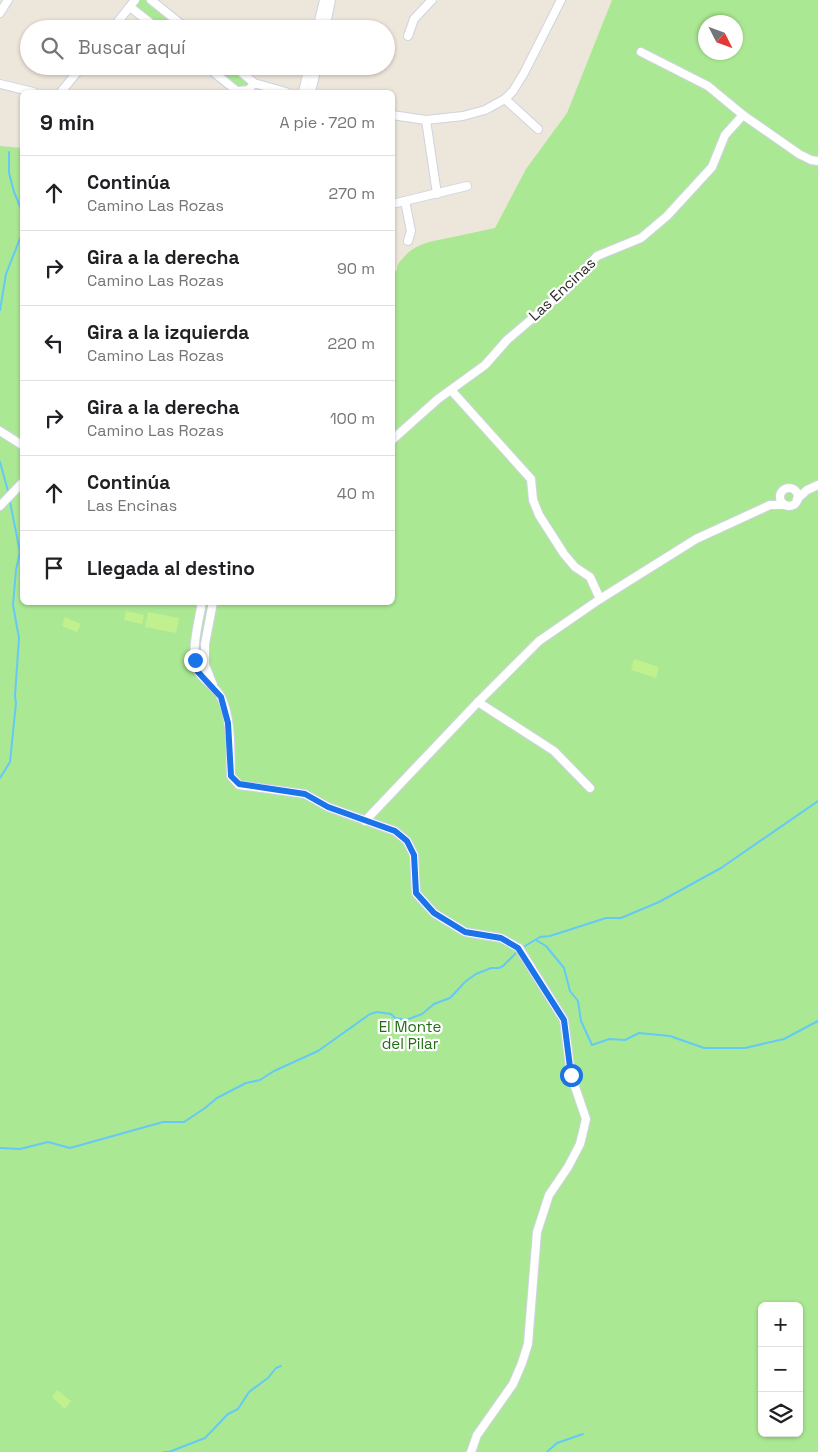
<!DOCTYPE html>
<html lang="es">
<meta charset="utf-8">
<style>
:root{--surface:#fff;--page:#f6f6f6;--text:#202124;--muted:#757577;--line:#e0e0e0}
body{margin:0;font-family:"Space Grotesk",sans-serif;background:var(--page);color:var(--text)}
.controls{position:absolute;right:15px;bottom:15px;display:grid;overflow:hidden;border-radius:8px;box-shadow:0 1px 4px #0004}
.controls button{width:45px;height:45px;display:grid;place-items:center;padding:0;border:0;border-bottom:1px solid var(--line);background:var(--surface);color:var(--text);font:25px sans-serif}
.compass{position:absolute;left:698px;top:15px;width:45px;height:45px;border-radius:50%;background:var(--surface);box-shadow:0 1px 4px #0004;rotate:132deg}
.stop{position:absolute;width:15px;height:15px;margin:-11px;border:4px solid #1a73e8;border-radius:50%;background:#fff}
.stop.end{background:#1a73e8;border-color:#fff;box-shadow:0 1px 5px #0008}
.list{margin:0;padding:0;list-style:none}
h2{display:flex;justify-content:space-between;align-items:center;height:65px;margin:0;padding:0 20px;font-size:21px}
h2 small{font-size:16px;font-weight:400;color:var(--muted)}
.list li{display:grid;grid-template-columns:32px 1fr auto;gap:15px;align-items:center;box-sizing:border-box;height:75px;padding:0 20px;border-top:1px solid var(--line)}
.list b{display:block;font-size:19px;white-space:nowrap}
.list p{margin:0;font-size:16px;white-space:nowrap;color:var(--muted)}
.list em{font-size:16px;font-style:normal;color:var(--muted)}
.icon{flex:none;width:28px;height:28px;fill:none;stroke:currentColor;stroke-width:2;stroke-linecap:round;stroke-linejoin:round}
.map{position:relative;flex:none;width:818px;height:1452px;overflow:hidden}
.search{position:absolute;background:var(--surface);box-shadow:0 1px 4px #0004;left:20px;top:20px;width:375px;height:55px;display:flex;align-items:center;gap:12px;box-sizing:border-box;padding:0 18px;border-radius:28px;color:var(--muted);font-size:19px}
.panel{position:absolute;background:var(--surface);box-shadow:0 1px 4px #0004;left:20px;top:90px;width:375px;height:515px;border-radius:8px}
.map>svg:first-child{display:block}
.green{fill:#abe893;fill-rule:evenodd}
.pitch{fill:#c1f08e}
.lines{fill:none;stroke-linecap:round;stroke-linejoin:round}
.stream{stroke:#65c9f7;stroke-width:2}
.minor-casing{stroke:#d0d2e4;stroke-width:10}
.minor{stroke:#fff;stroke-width:8}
.route{stroke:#1a73e8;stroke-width:6}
.labels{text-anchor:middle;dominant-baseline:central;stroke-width:4.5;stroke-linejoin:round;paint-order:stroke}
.street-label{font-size:15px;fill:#2a2a2a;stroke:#fff}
.park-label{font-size:15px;fill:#226c15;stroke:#fff}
</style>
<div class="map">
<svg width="818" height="1452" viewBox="0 0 818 1452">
<rect width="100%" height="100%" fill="#ede6da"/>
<g class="green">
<polygon points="139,0 145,0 182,29 163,29 136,8 136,4"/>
<path d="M612 0H818V1452H0V146L22 148V602H392V273L397 270C397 264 400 261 404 257 417 242 435 241 453 237 467 234 481 231 495 228L526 169 567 113ZM706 22H736V52H706ZM762 1306H799V1433H762Z"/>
<polygon points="210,66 229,66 251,83 248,87 236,87"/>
</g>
<g class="pitch">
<polygon points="126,611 144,615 142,624 124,620"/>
<polygon points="148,612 179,618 176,633 145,627"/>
<polygon points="65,617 81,624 77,632 62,626"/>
<polygon points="634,659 659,667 656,678 631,670"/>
<polygon points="57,1390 71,1401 65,1409 52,1397"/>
</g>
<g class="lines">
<g class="stream">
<polyline points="9,152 9,173 14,192 22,211"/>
<polyline points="0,310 6,274 21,236 22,221"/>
<polyline points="0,462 8,491"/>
<polyline points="0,778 10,762 16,703 15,696 19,638 13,605 16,570 20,552 10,502"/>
<polyline points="536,940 546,946 564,968 570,991 578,1001 581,1021 592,1045 609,1039 625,1040 639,1033 670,1036 704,1048 745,1048 784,1039 818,1021"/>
<polyline points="525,946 540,937 550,936 606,918 621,918 659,902 721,868 818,801"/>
<polyline points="0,1148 20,1149 48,1142 70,1148 163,1122 184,1122 205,1108 217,1098 246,1083 260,1080 274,1071 318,1051 370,1014 377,1012 391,1014 395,1018 406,1020 422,1014 434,1004 450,998 466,981 476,974 491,968 499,968 503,966 516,953"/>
<polyline points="164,1452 169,1452"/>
<polyline points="169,1452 205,1438 228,1414 238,1409 249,1392 268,1378 276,1368 281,1366"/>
<polyline points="547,1452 557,1443 583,1434"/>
</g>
<g class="minor-casing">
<g id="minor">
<polyline points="151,0 187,29"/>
<polyline points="130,7 158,29"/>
<polyline points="0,13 8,0"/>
<polyline points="112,29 135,0"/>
<polyline points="317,29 324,0"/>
<polyline points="325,29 331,0"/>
<polyline points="408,36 414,19 432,0"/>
<polyline points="641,52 708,86 743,115 799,154 811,160 818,161"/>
<polyline points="206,66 238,92"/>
<polyline points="234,66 254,83 286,92"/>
<polyline points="0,84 33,92"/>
<polyline points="238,91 249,90 254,83"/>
<polyline points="61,92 82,66"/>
<polyline points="303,92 309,66"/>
<polyline points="311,92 317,66"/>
<polyline points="505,99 538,129"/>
<polyline points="392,115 426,120 463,116 485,110 505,99 513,91 524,73 561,0"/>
<polyline points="426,120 437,194"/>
<polyline points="405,201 411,231 408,241"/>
<polyline points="392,204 467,186"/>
<polyline points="451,390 531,479 533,500 539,515 564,554 575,567 590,577 600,599"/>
<polyline points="0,431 22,445"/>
<polyline points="392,440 438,399 485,365 507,340 568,288 597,256 641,238 667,216 712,167 725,135 743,115"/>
<circle cx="789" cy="497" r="9"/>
<polyline points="797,499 807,490 818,485"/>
<polyline points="0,506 22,483"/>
<path d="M202 602C199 621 188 658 200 674 206 682 216 687 221 697 232 719 230 752 231 776L239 785 305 794 328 807 395 831 407 841 414 855 416 893 434 913 465 932 501 938 519 948 564 1020 571 1075 586 1119 583 1132 580 1144 568 1167 549 1195 537 1232 528 1344 522 1363 513 1384 477 1435 471 1452"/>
<polyline points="213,602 205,644 205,665 213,685"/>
<polyline points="478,702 554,751 590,788"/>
<polyline points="365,821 478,702 539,641 600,599 696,539 770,505 785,505"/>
</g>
</g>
<use href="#minor" class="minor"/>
</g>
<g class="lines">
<polyline class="route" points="195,660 198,672 221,697 228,723 231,776 239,784 305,794 328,807 395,831 407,841 414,855 416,893 434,913 465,932 501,938 518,948 564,1020 571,1075"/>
</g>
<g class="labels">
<g class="street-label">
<text transform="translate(562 289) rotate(-43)">Las Encinas</text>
</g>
<g class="park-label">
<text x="410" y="1026">El Monte<tspan x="410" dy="17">del Pilar</tspan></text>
</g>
</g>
</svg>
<div class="controls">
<button>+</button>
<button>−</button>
<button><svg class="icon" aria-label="layers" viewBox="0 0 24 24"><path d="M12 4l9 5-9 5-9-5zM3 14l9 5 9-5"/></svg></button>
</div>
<svg class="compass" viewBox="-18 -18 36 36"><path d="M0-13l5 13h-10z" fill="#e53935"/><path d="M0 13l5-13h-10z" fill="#757577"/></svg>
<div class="stop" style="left:571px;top:1075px"></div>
<div class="stop end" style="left:195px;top:660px"></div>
<div class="search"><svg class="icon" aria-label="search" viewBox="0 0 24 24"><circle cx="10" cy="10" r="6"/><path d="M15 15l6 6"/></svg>Buscar aquí</div>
<section class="panel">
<h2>9 min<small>A pie · 720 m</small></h2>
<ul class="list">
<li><svg class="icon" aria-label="ahead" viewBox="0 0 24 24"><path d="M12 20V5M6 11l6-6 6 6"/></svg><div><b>Continúa</b><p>Camino Las Rozas</p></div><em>270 m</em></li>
<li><svg class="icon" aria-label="right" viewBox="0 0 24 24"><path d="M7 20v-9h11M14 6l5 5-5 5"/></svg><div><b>Gira a la derecha</b><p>Camino Las Rozas</p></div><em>90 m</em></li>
<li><svg class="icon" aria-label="left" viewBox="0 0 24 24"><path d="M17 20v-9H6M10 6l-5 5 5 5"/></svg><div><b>Gira a la izquierda</b><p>Camino Las Rozas</p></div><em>220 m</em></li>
<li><svg class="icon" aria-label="right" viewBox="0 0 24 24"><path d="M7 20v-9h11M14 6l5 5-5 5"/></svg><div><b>Gira a la derecha</b><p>Camino Las Rozas</p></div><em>100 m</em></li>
<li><svg class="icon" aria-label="ahead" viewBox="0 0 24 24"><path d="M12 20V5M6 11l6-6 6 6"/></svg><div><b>Continúa</b><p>Las Encinas</p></div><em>40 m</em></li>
<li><svg class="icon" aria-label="arrive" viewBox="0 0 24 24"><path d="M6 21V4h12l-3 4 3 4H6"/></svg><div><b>Llegada al destino</b></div></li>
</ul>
</section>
</div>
